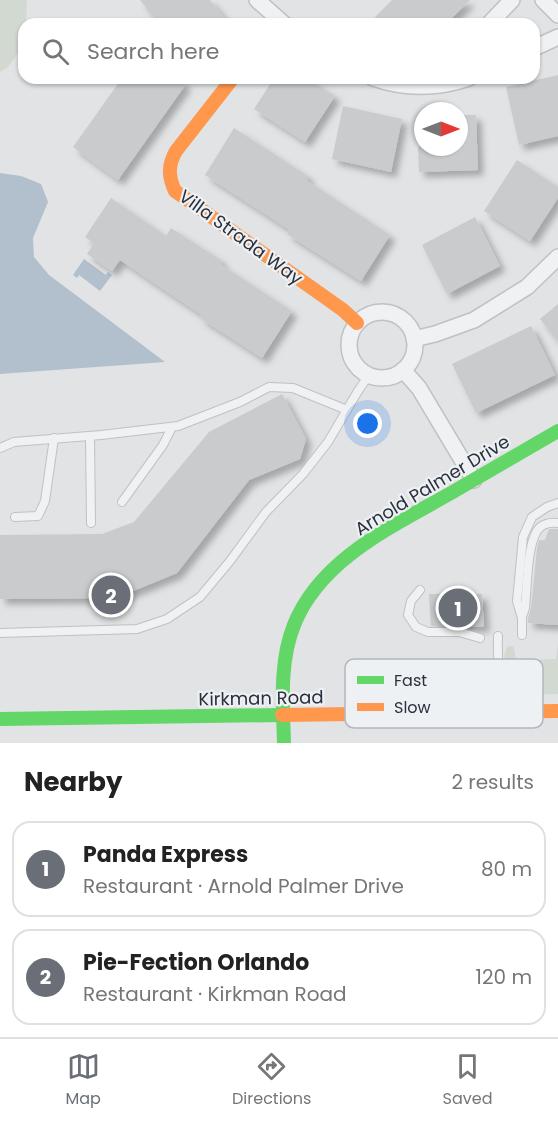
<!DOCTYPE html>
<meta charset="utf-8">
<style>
:root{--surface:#fff;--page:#f6f6f6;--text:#222;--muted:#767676;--line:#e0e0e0;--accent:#6a6f77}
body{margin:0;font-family:Poppins,sans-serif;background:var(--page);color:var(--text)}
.compass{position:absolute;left:414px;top:102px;width:54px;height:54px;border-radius:50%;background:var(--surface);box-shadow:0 2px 4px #0004;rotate:90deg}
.you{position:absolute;left:368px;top:424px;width:21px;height:21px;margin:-15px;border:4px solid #fff;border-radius:50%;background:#1a73e8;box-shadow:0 0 0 9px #1a73e833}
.badge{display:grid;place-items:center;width:39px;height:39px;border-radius:50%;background:var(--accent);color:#fff;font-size:20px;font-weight:700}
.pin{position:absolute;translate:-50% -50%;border:3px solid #fff;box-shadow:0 2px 6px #0006}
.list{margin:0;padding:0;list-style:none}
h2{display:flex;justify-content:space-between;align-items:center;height:78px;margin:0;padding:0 24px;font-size:26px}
h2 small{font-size:20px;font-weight:400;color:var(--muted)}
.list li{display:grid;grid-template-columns:39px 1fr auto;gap:18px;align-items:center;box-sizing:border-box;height:96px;margin:0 12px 12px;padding:0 12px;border:2px solid var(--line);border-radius:18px}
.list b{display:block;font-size:22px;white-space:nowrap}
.list p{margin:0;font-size:20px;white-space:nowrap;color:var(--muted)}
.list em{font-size:20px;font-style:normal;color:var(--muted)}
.icon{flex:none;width:33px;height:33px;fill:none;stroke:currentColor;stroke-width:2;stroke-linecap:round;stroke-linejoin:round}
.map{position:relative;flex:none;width:558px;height:743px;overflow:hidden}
.search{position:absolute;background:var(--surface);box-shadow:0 2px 4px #0004;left:18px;right:18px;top:18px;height:66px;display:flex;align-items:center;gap:15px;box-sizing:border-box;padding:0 21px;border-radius:18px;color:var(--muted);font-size:22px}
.sheet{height:294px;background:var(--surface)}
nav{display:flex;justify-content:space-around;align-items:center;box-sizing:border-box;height:84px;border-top:2px solid var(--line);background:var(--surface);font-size:16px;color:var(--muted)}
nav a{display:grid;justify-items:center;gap:3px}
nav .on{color:var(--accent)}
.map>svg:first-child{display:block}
.green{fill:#d2d9d1}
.water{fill:#b2bfcd}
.building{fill:#c9cbcd;filter:url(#shadow)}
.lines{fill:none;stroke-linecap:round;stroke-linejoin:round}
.lane-casing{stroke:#bfc1c3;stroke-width:10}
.street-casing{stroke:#bfc1c3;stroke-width:18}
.lane{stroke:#eff1f2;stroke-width:8}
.street{stroke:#eff1f2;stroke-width:15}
.fast{stroke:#63d668;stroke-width:14}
.slow{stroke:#ff974d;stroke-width:14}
.labels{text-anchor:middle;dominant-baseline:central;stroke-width:4.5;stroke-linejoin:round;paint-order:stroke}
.street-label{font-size:18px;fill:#2a303c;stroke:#eef1f4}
.key{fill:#eef1f4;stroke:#b3b7bd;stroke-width:1.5}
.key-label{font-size:16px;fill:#2a303c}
</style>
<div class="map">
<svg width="558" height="743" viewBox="0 0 558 743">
<defs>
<filter id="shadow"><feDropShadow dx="5.5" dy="5.5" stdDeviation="3" flood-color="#0004"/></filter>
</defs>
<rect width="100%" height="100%" fill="#e1e3e5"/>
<g class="green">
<polygon points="0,0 27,0 26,24 24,24 24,45 7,68 0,72"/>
<path d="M558 643V694L521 695C512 681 498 662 508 646H513L514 648 516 660 556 659Z"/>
</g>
<g class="water">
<polygon points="0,173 21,176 41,184 48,202 33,238 34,257 49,275 165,362 0,374"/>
<polygon points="84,259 106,275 108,272 112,275 100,291 79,275 77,278 73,275"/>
</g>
<g class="building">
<polygon points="140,0 210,0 229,24 159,24"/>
<polygon points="392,0 470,0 446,24 382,24 375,17"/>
<polygon points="558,75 558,136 519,145 506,87"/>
<polygon points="122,78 177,78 186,84 118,180 73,147"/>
<polygon points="274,78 307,78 335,96 305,142 254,109"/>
<polygon points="343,106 402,119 391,172 332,159"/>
<polygon points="459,115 476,115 478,170 419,172 418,147 459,147"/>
<polygon points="234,128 309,177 306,180 390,235 361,281 287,234 290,230 205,175"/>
<polygon points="517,160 558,187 558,198 530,241 484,211"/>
<polygon points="111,198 166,236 171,228 222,261 220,264 292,311 262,358 200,318 202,315 120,260 112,271 87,254 94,243 85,237"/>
<polygon points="475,217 500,266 447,294 422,245"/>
<polygon points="558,304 558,341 540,319"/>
<polygon points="531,326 555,375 476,413 452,364"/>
<polygon points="282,394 306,439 300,459 249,480 177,573 116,598 0,599 0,535 102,534 134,522 209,432"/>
<polygon points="549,529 558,529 558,625 528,623 528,618 531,608 537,548 539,540 545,540"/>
<polygon points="429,594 482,594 484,627 431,626"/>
</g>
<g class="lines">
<g class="lane-casing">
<g id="lane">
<polyline points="90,436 91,523"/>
<polyline points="0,448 14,442 101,435 178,426 240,402 269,387 293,388 347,410"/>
<polyline points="122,502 163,445 172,427"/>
<polyline points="15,517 38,516 45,501 54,438"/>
<polyline points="420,590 411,601 408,615 416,627 428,632 459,632 480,638"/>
<path d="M522 617 525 608C527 588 527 546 537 531 541 524 550 522 558 523"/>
<polyline points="0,633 137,629 167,619 200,597 230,561 266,512 303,474 328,442 358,391 369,375"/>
<polyline points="522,635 522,618 517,601 523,537 532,517 547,507 558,503"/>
<path d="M498 636C497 666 498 684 520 707"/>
</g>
</g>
<g class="street-casing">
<g id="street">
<polyline points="257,0 284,24"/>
<polyline points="543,0 558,15"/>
<polyline points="489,24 512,0"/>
<polyline points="534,48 558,37"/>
<path d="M373 78C404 89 438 89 469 78"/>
<circle cx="382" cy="345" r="33"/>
<polyline points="414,339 435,334 474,320 527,287 558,257"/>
<polyline points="403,370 419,388 474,480"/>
</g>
</g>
<use href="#lane" class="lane"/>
<use href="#street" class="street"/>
<g class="fast">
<polyline points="0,719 282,715"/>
<path d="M284 743C283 705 279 662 294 625 320 559 393 526 451 493 487 472 522 452 558 431"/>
</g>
<g class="slow">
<path d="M233 78 176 151C168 165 168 176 175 191L343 310 357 323"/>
<polyline points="282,715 558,711"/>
</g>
</g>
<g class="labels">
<g class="street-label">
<text transform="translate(241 237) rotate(36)">Villa Strada Way</text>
<text transform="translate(432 485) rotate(-31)">Arnold Palmer Drive</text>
<text transform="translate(261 698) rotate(-1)">Kirkman Road</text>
</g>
</g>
<rect x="345" y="659" width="198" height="69" rx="9" class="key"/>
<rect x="357" y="676" width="27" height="8" fill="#63d668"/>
<rect x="357" y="703" width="27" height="8" fill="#ff974d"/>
<g class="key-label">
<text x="394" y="686">Fast</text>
<text x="394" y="713">Slow</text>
</g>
</svg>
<svg class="compass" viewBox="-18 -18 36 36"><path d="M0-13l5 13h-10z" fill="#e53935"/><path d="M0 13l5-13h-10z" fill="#767676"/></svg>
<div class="you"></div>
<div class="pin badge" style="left:458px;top:608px">1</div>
<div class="pin badge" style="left:111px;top:595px">2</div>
<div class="search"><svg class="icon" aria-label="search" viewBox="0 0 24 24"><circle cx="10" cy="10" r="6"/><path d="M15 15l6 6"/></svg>Search here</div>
</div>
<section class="sheet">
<h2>Nearby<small>2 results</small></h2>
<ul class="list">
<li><span class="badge">1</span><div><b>Panda Express</b><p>Restaurant · Arnold Palmer Drive</p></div><em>80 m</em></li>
<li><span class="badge">2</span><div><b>Pie-Fection Orlando</b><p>Restaurant · Kirkman Road</p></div><em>120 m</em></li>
</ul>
</section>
<nav>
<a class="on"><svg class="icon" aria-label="map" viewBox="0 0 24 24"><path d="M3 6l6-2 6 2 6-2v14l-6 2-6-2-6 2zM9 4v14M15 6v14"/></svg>Map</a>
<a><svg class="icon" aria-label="directions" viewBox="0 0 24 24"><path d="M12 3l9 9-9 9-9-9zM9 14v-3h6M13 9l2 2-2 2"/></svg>Directions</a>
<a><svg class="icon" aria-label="saved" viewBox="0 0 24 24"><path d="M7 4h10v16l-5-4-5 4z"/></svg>Saved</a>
</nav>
